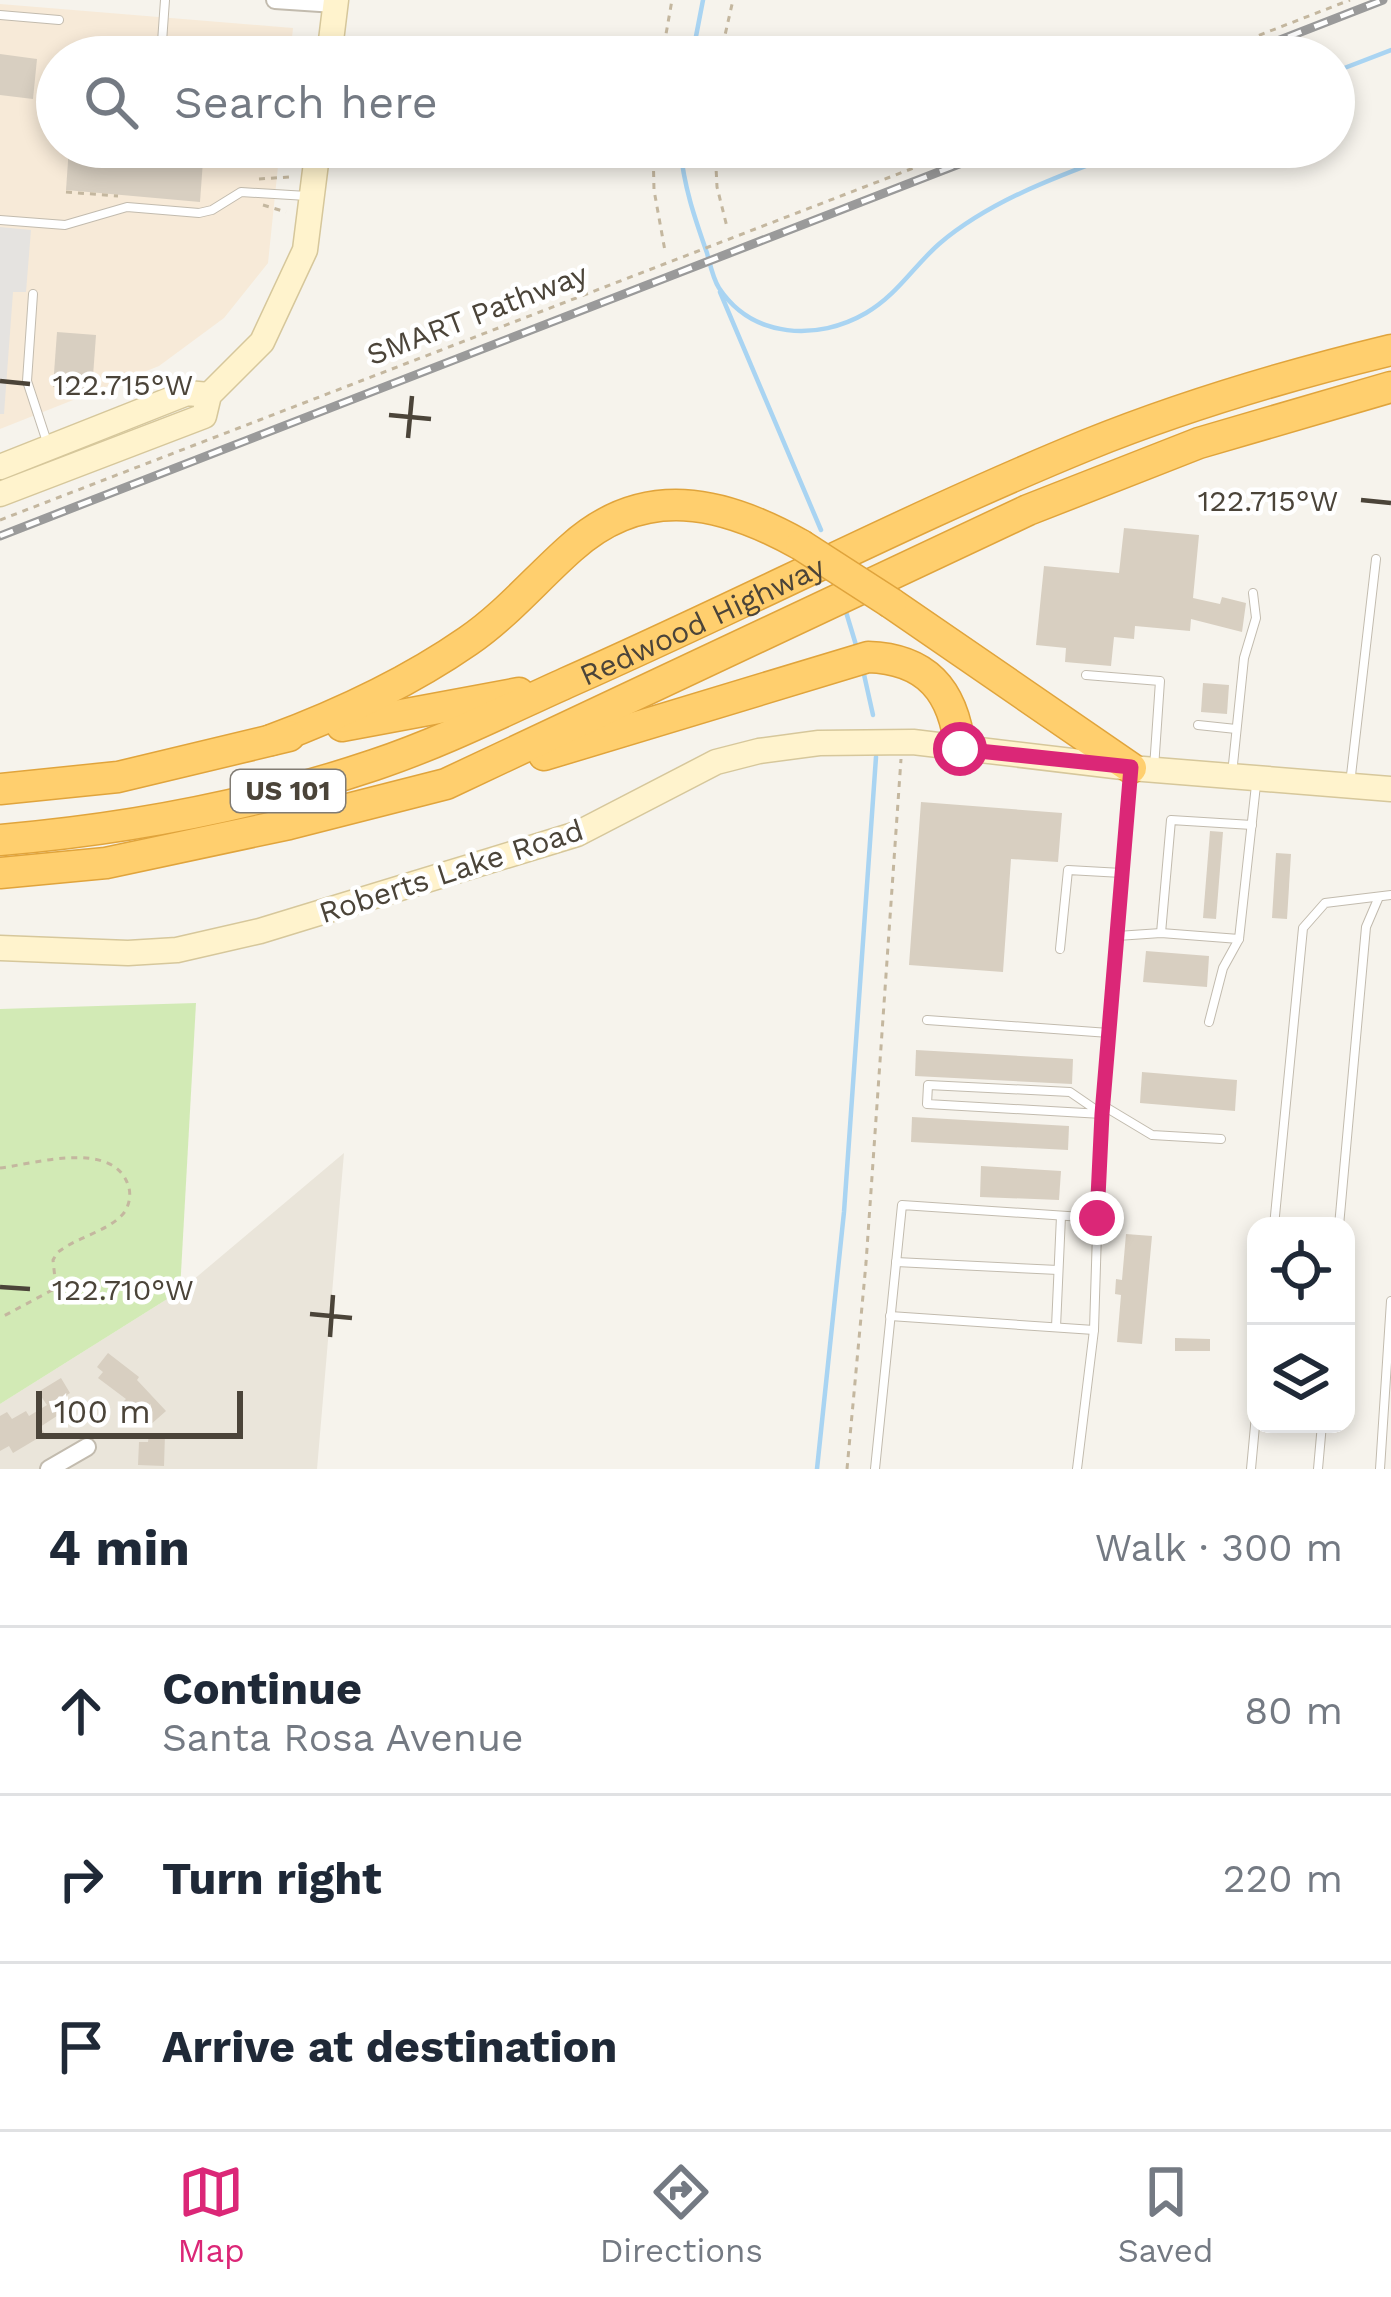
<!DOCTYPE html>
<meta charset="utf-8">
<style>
:root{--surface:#fff;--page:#f2f2f3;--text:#1f2937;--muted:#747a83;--line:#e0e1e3;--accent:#db2777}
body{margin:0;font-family:"Work Sans",sans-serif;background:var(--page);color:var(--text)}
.controls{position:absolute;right:36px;bottom:36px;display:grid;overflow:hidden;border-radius:24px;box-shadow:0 6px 18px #0003}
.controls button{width:108px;height:108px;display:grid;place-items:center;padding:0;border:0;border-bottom:3px solid var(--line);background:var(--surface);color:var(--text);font:60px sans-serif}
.scale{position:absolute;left:36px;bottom:30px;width:207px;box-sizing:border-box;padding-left:12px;border:6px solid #4b4439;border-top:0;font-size:33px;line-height:42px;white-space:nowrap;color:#4b4439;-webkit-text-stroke:9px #fff;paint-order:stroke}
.stop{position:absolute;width:36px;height:36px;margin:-27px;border:9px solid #db2777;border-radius:50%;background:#fff}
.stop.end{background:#db2777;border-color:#fff;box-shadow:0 3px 12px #0008}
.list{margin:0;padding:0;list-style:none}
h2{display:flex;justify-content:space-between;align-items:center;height:156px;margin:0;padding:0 48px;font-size:51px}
h2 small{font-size:39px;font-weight:400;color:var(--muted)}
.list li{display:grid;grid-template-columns:78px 1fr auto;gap:36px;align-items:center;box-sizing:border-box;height:168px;padding:0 48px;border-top:3px solid var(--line)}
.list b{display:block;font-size:45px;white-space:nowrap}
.list p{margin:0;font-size:39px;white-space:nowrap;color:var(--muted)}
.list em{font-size:39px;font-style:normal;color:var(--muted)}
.icon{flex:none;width:66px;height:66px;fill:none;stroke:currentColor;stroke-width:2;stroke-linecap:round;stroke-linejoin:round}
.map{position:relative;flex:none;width:1391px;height:1469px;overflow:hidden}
.search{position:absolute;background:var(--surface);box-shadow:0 6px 18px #0003;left:36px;right:36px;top:36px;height:132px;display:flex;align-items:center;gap:30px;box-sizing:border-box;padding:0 42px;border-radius:66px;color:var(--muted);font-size:45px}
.sheet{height:660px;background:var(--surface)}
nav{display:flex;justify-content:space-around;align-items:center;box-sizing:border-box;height:168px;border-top:3px solid var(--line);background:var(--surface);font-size:33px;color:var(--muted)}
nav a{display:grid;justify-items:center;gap:6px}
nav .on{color:var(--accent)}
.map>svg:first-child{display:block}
.residential{fill:#eae5da}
.commercial{fill:#f7ead8}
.green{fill:#d2eab5}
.parking{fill:#e5e3e0}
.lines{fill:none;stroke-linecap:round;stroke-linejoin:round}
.stream{stroke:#a9d4f2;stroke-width:4.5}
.building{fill:#d8cfc1}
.lane-casing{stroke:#c2bbae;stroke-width:10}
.street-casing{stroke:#c2bbae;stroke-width:20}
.secondary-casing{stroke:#d6c79b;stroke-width:27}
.highway-casing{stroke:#e0a43c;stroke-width:33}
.path{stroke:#c4b79f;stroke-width:3;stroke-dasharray:6 6;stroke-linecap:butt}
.lane{stroke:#fff;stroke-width:8}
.street{stroke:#fff;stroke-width:16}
.secondary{stroke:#fff3cd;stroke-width:24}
.highway{stroke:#ffcf6e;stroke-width:30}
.rail-casing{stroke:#9a9a9a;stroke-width:9}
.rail{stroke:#fff;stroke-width:4.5;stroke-dasharray:14;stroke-linecap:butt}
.highway-bridge-casing{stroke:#e0a43c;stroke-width:33;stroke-linecap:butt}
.highway-bridge{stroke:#ffcf6e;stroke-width:30}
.route{stroke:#db2777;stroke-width:15}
.ticks{fill:none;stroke:#4b4439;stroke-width:4.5}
.labels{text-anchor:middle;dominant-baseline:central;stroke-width:9;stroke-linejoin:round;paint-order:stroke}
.shield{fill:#fff;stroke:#817c74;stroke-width:3}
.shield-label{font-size:27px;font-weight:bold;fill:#4b4439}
.street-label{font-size:30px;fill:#4b4439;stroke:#fff}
.ticks-label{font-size:30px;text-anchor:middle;fill:#4b4439;stroke:#fff;stroke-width:9;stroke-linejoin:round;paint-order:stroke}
</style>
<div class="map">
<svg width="1391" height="1469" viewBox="0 0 1391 1469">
<rect width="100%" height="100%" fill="#f6f3ec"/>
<polygon class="residential" points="344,1153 317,1469 0,1469 0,1404 180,1291"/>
<polygon class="commercial" points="0,4 293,28 290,57 57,57 57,147 280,147 268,263 224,318 159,366 0,429"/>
<polygon class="green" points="196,1003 180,1291 0,1404 0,1009"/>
<polygon class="parking" points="0,227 31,230 26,292 13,292 4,414 0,414"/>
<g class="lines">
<g class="stream">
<polyline points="692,57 703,0"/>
<polyline points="1334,72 1391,50"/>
<path d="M680 147C684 187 694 216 707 253 710 264 713 279 719 288 753 339 818 341 866 313 897 295 913 267 939 244 994 197 1070 172 1136 147"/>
<polyline points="720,292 821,530"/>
<polyline points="846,612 856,645"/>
<polyline points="863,670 873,715"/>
<polyline points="817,1469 844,1212 876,757"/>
</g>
</g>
<g class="building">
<polygon points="0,54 37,59 33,99 0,95"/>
<polygon points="69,147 204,147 200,202 66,190"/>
<polygon points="57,332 96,335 92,390 53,387"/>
<polygon points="1124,528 1199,535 1193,598 1220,604 1222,597 1246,603 1242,632 1191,619 1190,631 1135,626 1134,639 1114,637 1111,666 1065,662 1066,648 1036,645 1044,566 1119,573"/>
<polygon points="1203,683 1229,685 1227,714 1201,712"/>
<polygon points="921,802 1062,813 1058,862 1011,859 1003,972 909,965"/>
<polygon points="1210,831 1223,832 1216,919 1203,918"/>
<polygon points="1276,853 1291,854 1287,919 1272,918"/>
<polygon points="1146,951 1209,956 1207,987 1143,982"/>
<polygon points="916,1050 1073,1059 1072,1084 915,1076"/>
<polygon points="1142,1072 1237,1080 1235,1111 1140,1103"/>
<polygon points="912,1117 1069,1126 1068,1150 911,1142"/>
<polygon points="981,1166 1061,1171 1059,1200 980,1197"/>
<polygon points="1126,1234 1152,1236 1142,1344 1117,1342 1121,1295 1115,1294 1116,1279 1122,1280"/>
<polygon points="1175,1338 1210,1339 1210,1351 1175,1351"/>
<polygon points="108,1353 139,1377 137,1380 166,1411 149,1426 151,1404 133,1420 119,1406 126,1399 98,1378 103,1372 97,1367"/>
<polygon points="61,1378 70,1393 57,1401 63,1412 40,1427 45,1434 13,1453 9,1446 0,1451 0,1416 7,1412 12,1419 26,1411 29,1416 47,1405 38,1392"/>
<polygon points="149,1434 165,1434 164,1466 138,1465 139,1442 148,1442"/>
</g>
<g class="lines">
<g class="lane-casing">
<g id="lane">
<polyline points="0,15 59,20"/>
<polyline points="162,42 165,0"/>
<polyline points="0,220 65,225 127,207 199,213 212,210 241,192 307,196"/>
<polyline points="33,294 27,381 48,445"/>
<polyline points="1086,675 1160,681 1154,768"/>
<polyline points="1198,725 1236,729"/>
<polyline points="1232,774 1244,658 1256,618 1253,593"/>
<polyline points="1350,784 1376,559"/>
<polyline points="1161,933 1171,820 1252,825"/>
<polyline points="1117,936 1161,933 1239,939 1256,785"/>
<polyline points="1060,949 1068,870 1122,873"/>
<polyline points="927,1020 1109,1033"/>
<polyline points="1209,1022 1223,968 1239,939"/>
<polygon points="928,1085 1070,1092 1102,1114 927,1104"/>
<polyline points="1102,1105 1152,1135 1221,1139"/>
<polyline points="1274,1226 1303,928 1325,903 1391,895"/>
<polyline points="1339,1226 1366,927 1378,899"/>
<polyline points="896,1262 1058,1270"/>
<polyline points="890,1316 1094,1330"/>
<polyline points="1056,1327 1061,1216"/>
<polyline points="875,1469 902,1205 1097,1218"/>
<polyline points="1077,1469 1094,1330 1100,1135 1130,775"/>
<polyline points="1251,1469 1256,1415"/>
<polyline points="1318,1469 1322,1424"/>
<polyline points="1380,1469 1391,1301"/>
</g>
</g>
<g class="street-casing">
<g id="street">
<polyline points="275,0 335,4"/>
<polyline points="49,1469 87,1447"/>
</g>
</g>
<g class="secondary-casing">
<g id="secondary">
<polyline points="329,57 336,0"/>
<polyline points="0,467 187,393 209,395"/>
<polyline points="0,494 204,416 209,395 262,342 305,250 318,147"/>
<polyline points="0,948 128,953 177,950 260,931 577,834 716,762 759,751 819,743 913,742 1131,768 1391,789"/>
</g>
</g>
<g class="highway-casing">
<g id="highway">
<polyline points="891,603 1131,768"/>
<polyline points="342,726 519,693"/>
<path d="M271 740C341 714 406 684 468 641 506 615 537 578 571 548 644 482 723 501 801 545"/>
<path d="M544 755 868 657C928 659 954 692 960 749"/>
<polyline points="0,789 118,777 289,736"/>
<path id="s1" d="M0 840C128 829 252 806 374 765 440 743 502 712 566 683 741 606 911 517 1087 445 1186 405 1288 375 1391 350"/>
<polyline points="0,873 106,863 289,824 446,784 1028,510 1199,443 1391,387"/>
</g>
</g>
<g class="path">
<polyline points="662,57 672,0"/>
<polyline points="720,57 733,0"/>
<polyline points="1203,57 1350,0"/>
<polyline points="653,147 654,190 665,251"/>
<polyline points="715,147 717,187 727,227"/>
<polyline points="259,179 290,177"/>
<polyline points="66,192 118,196"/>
<polyline points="263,205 286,212"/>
<polyline points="0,520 968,147"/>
<path d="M0 1168C34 1164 116 1138 129 1188 131 1196 129 1207 123 1214 107 1232 76 1237 57 1253L53 1260 56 1288 0 1318"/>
<polyline points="847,1469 866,1263 901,759"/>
</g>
<use href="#lane" class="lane"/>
<use href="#street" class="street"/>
<use href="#secondary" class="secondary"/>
<use href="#highway" class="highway"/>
<g class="rail-casing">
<g id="rail">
<polyline points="1236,57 1383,0"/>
<polyline points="0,536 1003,147"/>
</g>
</g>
<use href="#rail" class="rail"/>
<g class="highway-bridge-casing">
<polyline id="highway-bridge" points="801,545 891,603"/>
</g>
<use href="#highway-bridge" class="highway-bridge"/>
</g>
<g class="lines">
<polyline class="route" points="960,749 1131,767 1102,1114 1097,1218"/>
</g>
<path class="ticks" d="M0 381 30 384M389 415 431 419M408 438 412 396M1361 500 1391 503M0 1287 30 1289M310 1314 352 1318M330 1337 333 1295"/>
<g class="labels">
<rect class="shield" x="231" y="770" width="114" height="42" rx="9"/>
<g class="shield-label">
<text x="288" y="791">US 101</text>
</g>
<g class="street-label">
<text transform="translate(477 314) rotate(-21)">SMART Pathway</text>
<text stroke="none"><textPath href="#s1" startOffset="741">Redwood Highway</textPath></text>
<text transform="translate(451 871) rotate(-18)">Roberts Lake Road</text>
</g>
</g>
<g class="ticks-label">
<text x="123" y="395">122.715°W</text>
<text x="1268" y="511">122.715°W</text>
<text x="123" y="1300">122.710°W</text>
</g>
</svg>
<div class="controls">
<button><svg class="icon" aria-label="locate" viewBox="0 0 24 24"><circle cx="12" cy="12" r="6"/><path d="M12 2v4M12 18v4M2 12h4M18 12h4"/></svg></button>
<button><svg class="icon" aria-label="layers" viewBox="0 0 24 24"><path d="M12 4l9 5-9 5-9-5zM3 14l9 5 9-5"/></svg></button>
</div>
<div class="scale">100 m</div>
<div class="stop" style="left:960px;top:749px"></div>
<div class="stop end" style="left:1097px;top:1218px"></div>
<div class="search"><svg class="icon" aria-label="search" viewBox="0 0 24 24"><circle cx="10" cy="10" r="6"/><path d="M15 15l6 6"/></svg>Search here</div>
</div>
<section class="sheet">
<h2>4 min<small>Walk · 300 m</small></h2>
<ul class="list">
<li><svg class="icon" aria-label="ahead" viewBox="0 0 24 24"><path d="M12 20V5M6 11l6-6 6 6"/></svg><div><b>Continue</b><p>Santa Rosa Avenue</p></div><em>80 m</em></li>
<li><svg class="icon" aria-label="right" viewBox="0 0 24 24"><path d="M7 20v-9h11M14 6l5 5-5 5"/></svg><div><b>Turn right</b></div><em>220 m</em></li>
<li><svg class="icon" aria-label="arrive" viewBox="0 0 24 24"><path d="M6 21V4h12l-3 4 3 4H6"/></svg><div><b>Arrive at destination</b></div></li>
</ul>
</section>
<nav>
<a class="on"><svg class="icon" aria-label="map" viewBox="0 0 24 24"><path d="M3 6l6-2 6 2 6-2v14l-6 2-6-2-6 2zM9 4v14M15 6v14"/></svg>Map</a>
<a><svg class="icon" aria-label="directions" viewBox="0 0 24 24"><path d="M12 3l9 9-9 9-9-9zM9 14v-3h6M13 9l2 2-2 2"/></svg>Directions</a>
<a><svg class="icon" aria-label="saved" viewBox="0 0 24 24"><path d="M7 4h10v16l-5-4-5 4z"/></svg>Saved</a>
</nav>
